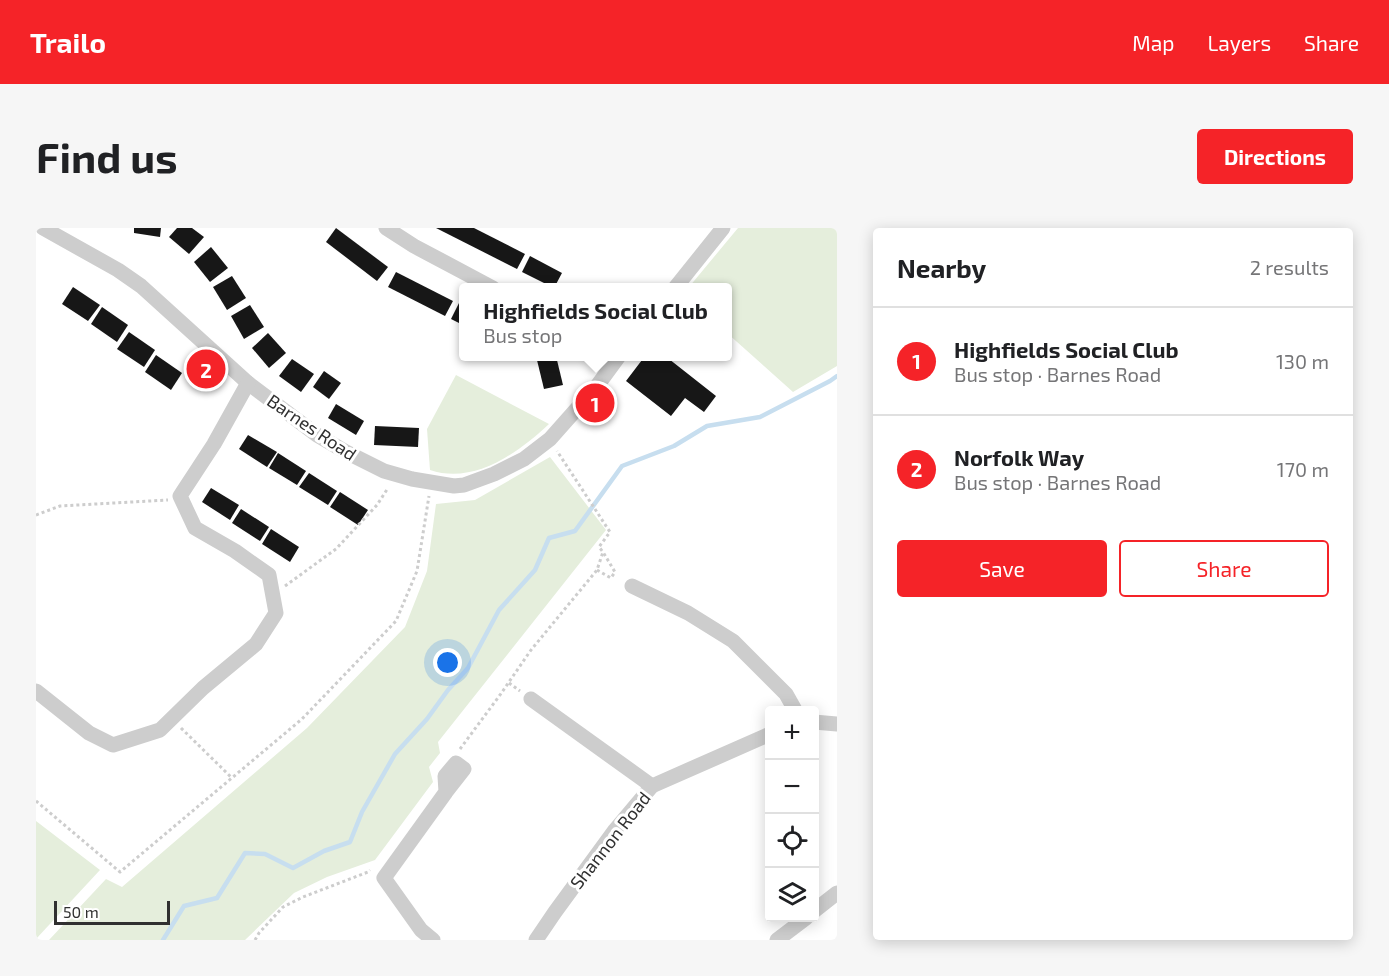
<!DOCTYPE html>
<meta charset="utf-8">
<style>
:root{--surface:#fff;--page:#f6f6f6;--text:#202124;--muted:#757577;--line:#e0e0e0;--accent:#f52328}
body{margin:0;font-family:"Exo 2",sans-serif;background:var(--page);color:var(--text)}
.controls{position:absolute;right:18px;bottom:18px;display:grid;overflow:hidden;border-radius:6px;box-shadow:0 3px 15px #0003}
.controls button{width:54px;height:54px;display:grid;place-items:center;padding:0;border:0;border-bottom:2px solid var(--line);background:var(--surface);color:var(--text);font:30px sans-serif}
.scale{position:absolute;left:18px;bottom:15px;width:116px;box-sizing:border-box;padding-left:6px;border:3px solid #303030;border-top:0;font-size:16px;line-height:21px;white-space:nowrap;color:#303030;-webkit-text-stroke:4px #fff;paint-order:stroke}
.you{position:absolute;left:412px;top:435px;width:21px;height:21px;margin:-15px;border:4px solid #fff;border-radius:50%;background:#1a73e8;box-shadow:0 0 0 9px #1a73e833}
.badge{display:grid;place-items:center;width:39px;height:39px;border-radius:50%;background:var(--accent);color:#fff;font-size:20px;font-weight:700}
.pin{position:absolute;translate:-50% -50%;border:3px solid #fff;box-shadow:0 2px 6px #0006}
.popup{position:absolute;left:423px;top:55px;width:273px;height:78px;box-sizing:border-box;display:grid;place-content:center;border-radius:6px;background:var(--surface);filter:drop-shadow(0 2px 4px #0005);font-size:20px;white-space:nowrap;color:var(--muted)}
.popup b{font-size:22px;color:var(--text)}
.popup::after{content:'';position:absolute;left:50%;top:100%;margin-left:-12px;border:12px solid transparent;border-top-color:var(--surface)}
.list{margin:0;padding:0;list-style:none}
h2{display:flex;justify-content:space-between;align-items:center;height:78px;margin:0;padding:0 24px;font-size:26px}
h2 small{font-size:20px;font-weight:400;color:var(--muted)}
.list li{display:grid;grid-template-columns:39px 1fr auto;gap:18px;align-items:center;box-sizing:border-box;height:108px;padding:0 24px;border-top:2px solid var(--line)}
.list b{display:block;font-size:22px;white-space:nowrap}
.list p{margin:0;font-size:20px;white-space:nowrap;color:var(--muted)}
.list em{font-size:20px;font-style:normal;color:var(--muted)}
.actions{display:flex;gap:12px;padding:18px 24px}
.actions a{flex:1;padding:14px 0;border:2px solid var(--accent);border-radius:6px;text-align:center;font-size:21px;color:var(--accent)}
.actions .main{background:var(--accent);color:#fff}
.icon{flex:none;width:33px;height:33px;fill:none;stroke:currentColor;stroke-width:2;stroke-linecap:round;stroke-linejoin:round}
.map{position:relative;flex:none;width:801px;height:712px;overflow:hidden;border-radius:6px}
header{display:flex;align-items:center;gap:36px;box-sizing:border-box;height:84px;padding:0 30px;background:var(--accent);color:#fff}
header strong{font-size:28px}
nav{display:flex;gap:33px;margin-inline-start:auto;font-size:21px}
.intro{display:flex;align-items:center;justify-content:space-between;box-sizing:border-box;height:144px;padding:0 36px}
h1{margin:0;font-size:42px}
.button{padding:15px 27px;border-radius:6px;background:var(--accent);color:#fff;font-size:21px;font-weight:700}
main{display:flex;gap:36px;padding:0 36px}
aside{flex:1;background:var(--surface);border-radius:6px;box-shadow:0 3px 15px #0003}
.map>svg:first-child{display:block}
.green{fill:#e5eedc}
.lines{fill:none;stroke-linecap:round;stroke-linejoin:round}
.stream{stroke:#c7deef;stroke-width:4.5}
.building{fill:#171717}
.path{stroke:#cdcdcd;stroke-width:3;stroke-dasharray:3 3;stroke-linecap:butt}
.street{stroke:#cdcdcd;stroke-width:15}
.labels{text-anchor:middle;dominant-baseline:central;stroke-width:6;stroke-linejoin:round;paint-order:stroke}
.street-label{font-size:18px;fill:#303030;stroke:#fff}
</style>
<header>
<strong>Trailo</strong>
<nav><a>Map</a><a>Layers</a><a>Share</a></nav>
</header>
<div class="intro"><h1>Find us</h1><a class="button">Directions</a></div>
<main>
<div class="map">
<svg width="801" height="712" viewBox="0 0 801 712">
<rect width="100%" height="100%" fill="#fff"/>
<g class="green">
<polygon points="702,0 801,0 801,138 757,164 691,105 691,60 653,59"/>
<path d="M420 147 513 196C482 225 438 257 394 242L391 201Z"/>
<polygon points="514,229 570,302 402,514 404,525 393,539 397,554 339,632 291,649 258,665 209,712 13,712 70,651 86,659 271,500 369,399 391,343 400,276 439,272"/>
<polygon points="0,593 64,642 0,711"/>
</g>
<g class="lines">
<polyline class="stream" points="127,712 148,678 181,670 209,625 229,626 257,640 288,623 314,614 326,584 359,526 391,491 412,462 432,440 463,382 499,342 513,310 539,303 586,238 638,218 671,198 724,189 794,153 801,148"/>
</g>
<g class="building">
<polygon points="98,0 125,0 124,9 98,5"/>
<polygon points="141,0 156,0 168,9 153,26 133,9"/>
<polygon points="300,0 352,39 341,53 290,14"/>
<polygon points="400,0 438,0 489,26 481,41"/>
<polygon points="175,19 192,40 174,54 158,34"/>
<polygon points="494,28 526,45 518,60 486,44"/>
<polygon points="360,44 417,73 409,88 352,59"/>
<polygon points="196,48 210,70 191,82 177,59"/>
<polygon points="37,59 64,77 52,93 26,76"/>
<polygon points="423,75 427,77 427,97 415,91"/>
<polygon points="214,77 228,99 208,111 195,88"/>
<polygon points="66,79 92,97 81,114 55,96"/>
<polygon points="93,104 119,122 108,139 81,121"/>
<polygon points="232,105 250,125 233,140 216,120"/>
<polygon points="120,127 146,145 135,162 109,144"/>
<polygon points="500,128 520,128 527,157 508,161"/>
<polygon points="609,128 635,128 633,131 680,168 668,184 649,170 635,188 590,153"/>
<polygon points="256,131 278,146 265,164 243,148"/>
<polygon points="288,143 305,155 293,171 277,159"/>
<polygon points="300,176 328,193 320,207 292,190"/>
<polygon points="339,198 383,200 382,219 338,217"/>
<polygon points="212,207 241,224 231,239 203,221"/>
<polygon points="242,225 270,243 261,257 233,240"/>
<polygon points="273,245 301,263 292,277 263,259"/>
<polygon points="175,260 203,277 194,292 166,274"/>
<polygon points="304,264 332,282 322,297 294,279"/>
<polygon points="205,281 233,299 224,313 196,295"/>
<polygon points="235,301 263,319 254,334 226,316"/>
</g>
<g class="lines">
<g class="path">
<polyline points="0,287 24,278 132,272"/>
<polyline points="561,342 575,350 579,344 567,324"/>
<polyline points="249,358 300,321 341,277 352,260"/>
<polyline points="473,455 484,463"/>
<polyline points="145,500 196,550"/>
<polyline points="424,521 464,467 495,422 561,342 567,324 563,319 574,304 521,223"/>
<polyline points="0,573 84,644 266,491 360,393 381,343 393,268"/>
<polyline points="219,712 223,705 247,679 267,669 332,644 334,642"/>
</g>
<g class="street">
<polyline points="7,0 82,42 105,58 212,155 281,207 310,224 348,243 376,251 418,258 428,257 458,246 488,231 514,211 561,158 583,128"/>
<polyline points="350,0 378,18 457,60"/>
<polyline points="639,60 687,0"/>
<polyline points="596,358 652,385 697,413 750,466 759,482"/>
<polyline points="0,463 53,505 77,517 124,502 167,460 220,416 240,385 233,347 199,323 159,300 144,268 178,216 212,155"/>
<polyline points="495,471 616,558"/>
<polyline points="778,494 801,496"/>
<polyline points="778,683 801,665"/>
<polyline points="397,712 385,702 348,650 410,564 428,541 420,535 409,548 410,564"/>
<polyline points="500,712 519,684 579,602 616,558 734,506"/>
<polyline points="741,712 770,690"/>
</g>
</g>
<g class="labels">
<g class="street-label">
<text transform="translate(276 199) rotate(34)">Barnes Road</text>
<text transform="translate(574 612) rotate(-52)">Shannon Road</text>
</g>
</g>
</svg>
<div class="controls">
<button>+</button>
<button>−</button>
<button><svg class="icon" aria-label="locate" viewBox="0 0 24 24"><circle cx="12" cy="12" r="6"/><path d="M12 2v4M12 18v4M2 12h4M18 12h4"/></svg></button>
<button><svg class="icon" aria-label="layers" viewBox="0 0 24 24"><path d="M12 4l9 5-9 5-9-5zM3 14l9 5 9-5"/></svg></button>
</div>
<div class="scale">50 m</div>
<div class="you"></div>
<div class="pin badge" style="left:559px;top:175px">1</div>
<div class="popup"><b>Highfields Social Club</b>Bus stop</div>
<div class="pin badge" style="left:170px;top:141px">2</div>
</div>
<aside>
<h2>Nearby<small>2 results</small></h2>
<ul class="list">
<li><span class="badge">1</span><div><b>Highfields Social Club</b><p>Bus stop · Barnes Road</p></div><em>130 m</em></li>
<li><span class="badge">2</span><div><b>Norfolk Way</b><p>Bus stop · Barnes Road</p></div><em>170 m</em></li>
</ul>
<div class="actions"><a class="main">Save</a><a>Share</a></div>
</aside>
</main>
